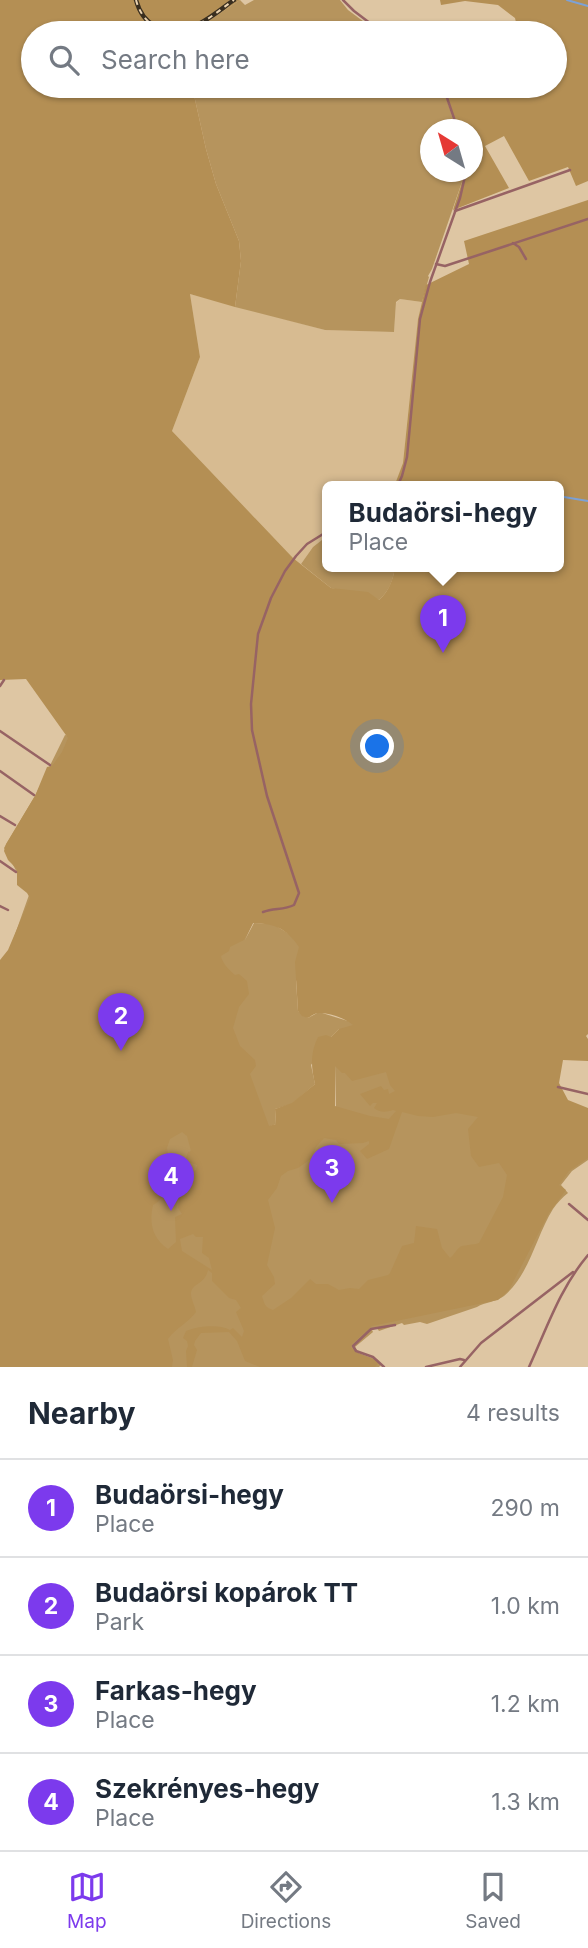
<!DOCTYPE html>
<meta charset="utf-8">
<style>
:root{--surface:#fff;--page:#f2f2f3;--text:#1f2937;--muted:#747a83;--line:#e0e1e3;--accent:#7c3aed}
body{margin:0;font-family:Inter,sans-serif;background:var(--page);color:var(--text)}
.compass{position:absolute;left:420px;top:119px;width:63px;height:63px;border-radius:50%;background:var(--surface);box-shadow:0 2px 5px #0004;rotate:323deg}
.you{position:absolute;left:378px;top:747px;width:24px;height:24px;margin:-18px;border:5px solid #fff;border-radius:50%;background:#1a73e8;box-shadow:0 0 0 10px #1a73e833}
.badge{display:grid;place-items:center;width:46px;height:46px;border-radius:50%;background:var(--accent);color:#fff;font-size:23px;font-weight:700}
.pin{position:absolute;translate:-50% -58px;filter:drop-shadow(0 2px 4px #0008)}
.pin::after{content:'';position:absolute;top:37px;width:24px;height:21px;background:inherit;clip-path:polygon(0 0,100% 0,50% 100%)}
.popup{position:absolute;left:322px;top:481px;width:242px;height:91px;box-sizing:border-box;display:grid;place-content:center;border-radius:10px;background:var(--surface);filter:drop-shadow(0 2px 5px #0005);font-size:23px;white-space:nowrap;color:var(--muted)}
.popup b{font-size:26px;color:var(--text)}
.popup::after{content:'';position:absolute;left:50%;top:100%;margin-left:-14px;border:14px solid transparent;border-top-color:var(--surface)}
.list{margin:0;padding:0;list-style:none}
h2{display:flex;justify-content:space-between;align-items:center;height:91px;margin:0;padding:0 28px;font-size:30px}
h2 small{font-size:23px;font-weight:400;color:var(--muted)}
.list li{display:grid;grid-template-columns:46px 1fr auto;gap:21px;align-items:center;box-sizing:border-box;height:98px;padding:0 28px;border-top:2px solid var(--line)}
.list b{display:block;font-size:26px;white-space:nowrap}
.list p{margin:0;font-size:23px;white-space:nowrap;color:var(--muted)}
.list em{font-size:23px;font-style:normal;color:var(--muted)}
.icon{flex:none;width:38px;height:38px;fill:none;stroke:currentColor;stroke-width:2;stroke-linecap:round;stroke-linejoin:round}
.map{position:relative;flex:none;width:588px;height:1367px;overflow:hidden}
.search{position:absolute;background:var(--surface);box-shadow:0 2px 5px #0004;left:21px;right:21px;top:21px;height:77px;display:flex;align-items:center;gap:18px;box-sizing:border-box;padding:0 24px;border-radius:38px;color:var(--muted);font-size:26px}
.sheet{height:483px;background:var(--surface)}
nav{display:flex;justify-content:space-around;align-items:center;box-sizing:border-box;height:98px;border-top:2px solid var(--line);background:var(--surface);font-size:19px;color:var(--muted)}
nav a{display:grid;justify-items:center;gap:4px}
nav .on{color:var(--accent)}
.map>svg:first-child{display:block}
.built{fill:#d7bb91}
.green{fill:#b6945d;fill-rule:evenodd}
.forest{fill:#b48f54;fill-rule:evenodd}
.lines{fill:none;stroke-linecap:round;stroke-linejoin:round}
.stream{stroke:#7ca1d6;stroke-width:2}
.minor{stroke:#976364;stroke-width:2.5}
.rail-casing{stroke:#392e1f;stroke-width:4.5}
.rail{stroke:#ebd3b0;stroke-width:2;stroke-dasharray:5;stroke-linecap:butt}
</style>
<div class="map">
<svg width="588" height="1367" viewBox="0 0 588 1367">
<rect width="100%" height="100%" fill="#dec6a3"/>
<polygon class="built" points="190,294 325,330 394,332 396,303 400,299 422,302 418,319 403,463 396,484 394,487 328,487 327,536 313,547 301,564 293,558 172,431 200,357"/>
<g class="green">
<polygon points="240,0 245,5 254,0 340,0 348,10 379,33 184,33 199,27"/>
<polygon points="192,86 441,86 446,97 456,129 430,130 430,172 464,172 463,179 432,269 428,276 429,277 422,302 400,299 396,302 394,332 325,330 235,307 241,261 239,241 216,184 206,149"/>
<path d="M327 536 328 567H395C393 581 389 591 379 600L331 588 301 564 313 547Z"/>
<path d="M65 735 313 794 245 940 254 923 273 924 588 1121V1160L572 1171 561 1185 568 1193C563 1197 557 1203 553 1209 536 1236 530 1274 504 1296 496 1302 485 1302 477 1307L427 1324 420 1322 404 1325 402 1323 379 1331 377 1328 372 1330 373 1332 355 1347 357 1350 355 1352 378 1360 381 1365 379 1367H0V965L8 954 29 895 4 848 36 794ZM296 981 297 980 363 1010 351 1022 319 1012 308 1018 298 1011ZM339 1029 335 1065 336 1108 271 1126 276 1124 275 1109 292 1104 315 1084 311 1065 331 1037Z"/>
</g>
<g class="forest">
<path d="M0 0H134C142 24 165 40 190 30 207 23 222 10 237 0H240L199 27 184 33H33V86H192L206 149 216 184 239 241 241 261 235 307 190 294 200 357 172 431 293 558 331 588 368 592 379 600C389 591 393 580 395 567H558V487H394L403 463 418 319 426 285 469 264 464 241 588 200V1034L586 1036 588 1039V1061L563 1060 559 1083 568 1100 588 1108V1158L569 1171 559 1185 566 1190 549 1213 509 1290 498 1300 372 1326 352 1344 351 1347C356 1355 371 1356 379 1363L375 1367H260L245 1361 237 1341 229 1332 201 1333 195 1341 194 1345 197 1350 192 1367H187L186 1351 188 1346 187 1341 183 1338 186 1331C198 1326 219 1324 230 1330L233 1328 242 1337 244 1331 236 1312 241 1308 236 1300 229 1298 212 1281V1273L208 1270C205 1285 191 1283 191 1294 191 1299 195 1306 196 1312 188 1323 177 1327 168 1339L173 1360 172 1367H0V960L8 950 30 898 27 893 17 885V869L8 860 4 851 6 844 35 796 47 767 52 766 62 752 68 738 26 679 0 680ZM253 923C275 924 286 928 299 947L295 962 298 1011 302 1016 308 1018C311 1016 315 1013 319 1013 329 1012 346 1019 353 1025L339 1029 331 1037 326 1035 318 1037C310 1053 311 1067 315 1084L292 1103 275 1109 276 1124 269 1126 250 1074 256 1066 255 1060 240 1046 233 1028 239 1007 249 994 247 981 239 974 235 975C230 971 222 963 221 956L229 951 230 947 244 940ZM335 1066 342 1073H345L352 1081 386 1072 390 1085 395 1091 389 1094 388 1089 384 1090 381 1086 360 1094 370 1106 373 1103H377L374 1108C380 1113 386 1112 393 1110L396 1111 389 1119 370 1116 335 1106ZM402 1112 418 1116 433 1117 456 1113 478 1117 468 1129 471 1156 479 1167 499 1163 507 1175 503 1197 479 1243C474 1245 462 1245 460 1247 456 1250 454 1255 450 1258L442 1248 437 1229 416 1226 414 1243 402 1246 390 1273 388 1275 368 1280 359 1289 350 1288 339 1290 328 1284H316L310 1279 291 1298 273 1310C265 1308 264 1303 262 1296L275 1284 274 1277 267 1265 275 1228 268 1200 277 1188 281 1176 288 1171 298 1168 311 1159 316 1147 324 1138 336 1140 339 1144 363 1143 369 1141V1144L360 1151 367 1159 389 1149ZM182 1132 187 1136 191 1151 188 1152 186 1158 188 1162 197 1165 196 1170 185 1175 182 1180 178 1208 182 1214 175 1217 176 1242 168 1249C152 1238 149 1223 153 1205 163 1200 165 1192 168 1182L165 1178 167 1173 171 1172 167 1148 170 1139ZM193 1234 196 1237H203L202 1253 209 1258 212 1270 182 1251 180 1239Z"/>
<path d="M137 0H230L226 5C214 13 202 23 189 28 165 37 144 22 137 0Z"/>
<polygon points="440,0 588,0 588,181 576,186 568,167 529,181 504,136 485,146 509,188 453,210 463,179 464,172 472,172 472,130 456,129 446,97 441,86 555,86 555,33 496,33 517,27 515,18 498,5 465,1 441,5"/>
</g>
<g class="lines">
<g class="stream">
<polyline points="567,0 588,6"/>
<polyline points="558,496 588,501"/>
</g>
<g class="minor">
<polyline points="343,0 354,11 383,33"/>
<polyline points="443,86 458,130"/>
<polyline points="455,211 570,170"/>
<polyline points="513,243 519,247 526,259"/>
<polyline points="436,264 445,266 588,219"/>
<polyline points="397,487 402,476 407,457 420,319 430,282 460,198 466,172"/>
<polyline points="0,686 4,680"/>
<polyline points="0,731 50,765"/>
<polyline points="0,771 34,795"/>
<polyline points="0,816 15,825"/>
<polyline points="0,861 16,872"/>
<polyline points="0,906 8,910"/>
<path d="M263 912C274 908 284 910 294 905L299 893 267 796 252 730 251 704 258 634 271 598 285 571 296 556 307 544 328 531"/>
<polyline points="558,1087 588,1094"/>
<polyline points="569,1204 588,1220"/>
<polyline points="384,1367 373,1357 356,1351 353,1346 371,1329 395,1325"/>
<polyline points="426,1367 460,1359 464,1360"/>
<polyline points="460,1367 481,1343 573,1272"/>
<path d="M529 1367C547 1328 560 1288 588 1255"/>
</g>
<g class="rail-casing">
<path id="rail" d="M136 0C139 11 145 21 155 26 184 43 212 15 234 0"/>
</g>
<use href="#rail" class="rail"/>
</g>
</svg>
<svg class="compass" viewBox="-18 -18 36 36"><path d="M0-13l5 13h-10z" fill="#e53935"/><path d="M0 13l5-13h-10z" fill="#747a83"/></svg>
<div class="you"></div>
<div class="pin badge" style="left:443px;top:653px">1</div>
<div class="popup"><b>Budaörsi-hegy</b>Place</div>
<div class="pin badge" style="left:121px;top:1051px">2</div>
<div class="pin badge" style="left:332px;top:1203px">3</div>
<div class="pin badge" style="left:171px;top:1211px">4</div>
<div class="search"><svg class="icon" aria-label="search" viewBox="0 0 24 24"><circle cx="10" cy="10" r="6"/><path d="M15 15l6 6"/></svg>Search here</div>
</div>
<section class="sheet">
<h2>Nearby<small>4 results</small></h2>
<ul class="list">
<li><span class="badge">1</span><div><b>Budaörsi-hegy</b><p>Place</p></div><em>290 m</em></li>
<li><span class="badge">2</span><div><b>Budaörsi kopárok TT</b><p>Park</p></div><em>1.0 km</em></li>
<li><span class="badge">3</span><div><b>Farkas-hegy</b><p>Place</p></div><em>1.2 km</em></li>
<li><span class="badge">4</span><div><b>Szekrényes-hegy</b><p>Place</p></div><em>1.3 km</em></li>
</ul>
</section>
<nav>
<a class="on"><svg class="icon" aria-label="map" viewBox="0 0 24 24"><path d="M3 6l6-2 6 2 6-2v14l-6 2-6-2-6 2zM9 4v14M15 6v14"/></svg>Map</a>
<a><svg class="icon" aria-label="directions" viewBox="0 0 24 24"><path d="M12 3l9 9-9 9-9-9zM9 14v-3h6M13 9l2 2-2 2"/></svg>Directions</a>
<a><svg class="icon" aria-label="saved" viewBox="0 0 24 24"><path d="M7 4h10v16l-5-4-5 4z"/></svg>Saved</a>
</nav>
